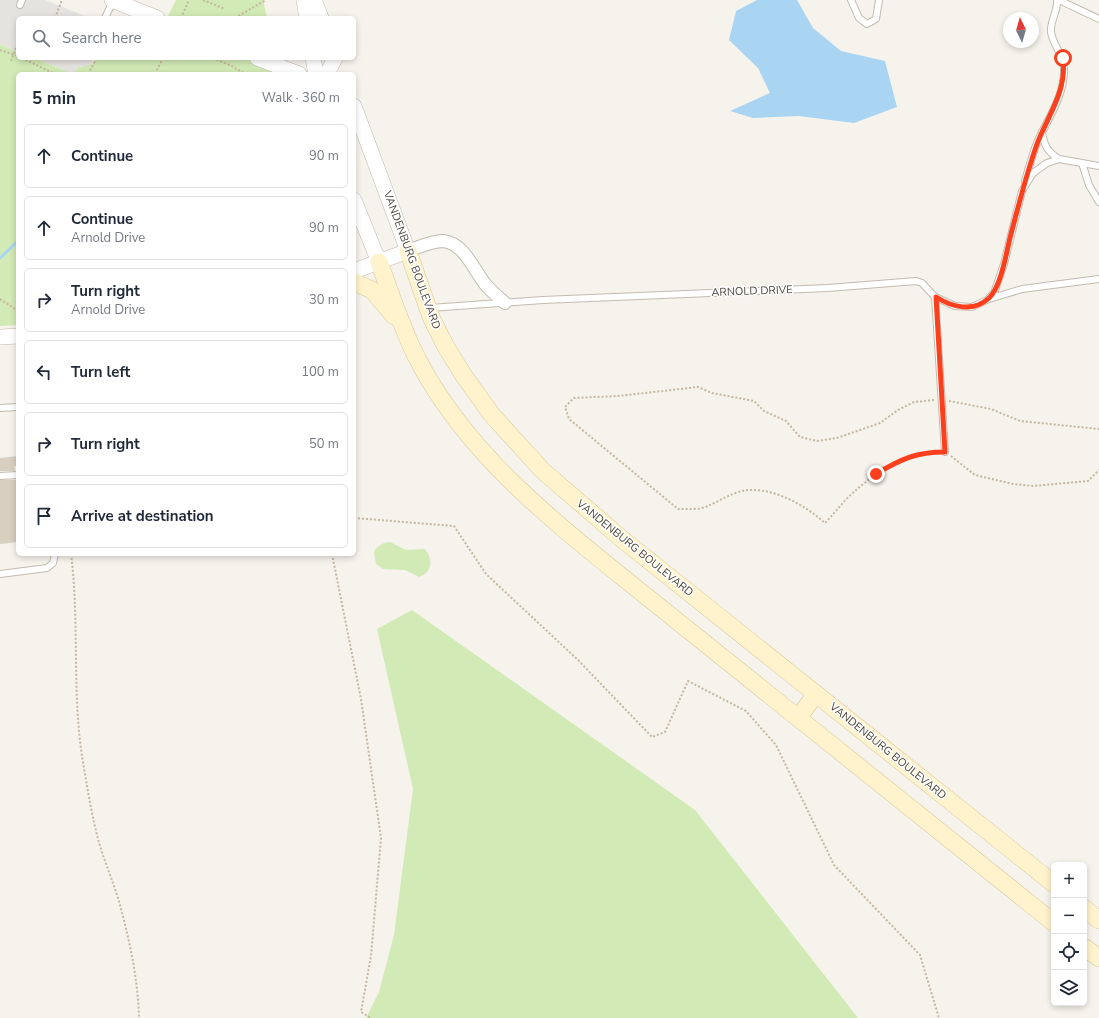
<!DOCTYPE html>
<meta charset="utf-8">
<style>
:root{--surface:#fff;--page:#f2f2f3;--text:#1f2937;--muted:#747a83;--line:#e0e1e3}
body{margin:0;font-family:"Nunito Sans",sans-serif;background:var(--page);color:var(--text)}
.controls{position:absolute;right:12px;bottom:12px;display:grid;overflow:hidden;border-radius:6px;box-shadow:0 2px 6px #0003}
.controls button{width:36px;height:36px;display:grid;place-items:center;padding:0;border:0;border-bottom:1px solid var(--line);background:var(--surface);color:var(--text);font:20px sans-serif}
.compass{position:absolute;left:1003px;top:12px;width:36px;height:36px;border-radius:50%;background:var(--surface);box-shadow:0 2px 6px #0003;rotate:355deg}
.stop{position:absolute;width:12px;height:12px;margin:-9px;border:3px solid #fc3f1d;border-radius:50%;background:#fff}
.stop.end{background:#fc3f1d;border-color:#fff;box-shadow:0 1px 4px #0008}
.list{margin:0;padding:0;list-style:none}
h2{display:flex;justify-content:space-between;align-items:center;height:52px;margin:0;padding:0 16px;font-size:17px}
h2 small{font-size:13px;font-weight:400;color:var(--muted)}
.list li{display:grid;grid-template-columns:26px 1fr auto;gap:12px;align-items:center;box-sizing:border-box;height:64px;margin:0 8px 8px;padding:0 8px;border:1px solid var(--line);border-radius:6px}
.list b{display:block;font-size:15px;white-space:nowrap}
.list p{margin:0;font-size:13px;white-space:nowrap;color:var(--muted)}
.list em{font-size:13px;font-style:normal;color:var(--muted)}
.icon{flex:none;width:22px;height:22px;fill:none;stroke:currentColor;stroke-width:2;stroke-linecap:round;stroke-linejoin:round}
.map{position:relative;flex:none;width:1099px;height:1018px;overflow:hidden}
.search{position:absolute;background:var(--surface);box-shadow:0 2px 6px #0003;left:16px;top:16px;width:340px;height:44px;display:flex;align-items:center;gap:10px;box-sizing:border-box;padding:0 14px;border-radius:6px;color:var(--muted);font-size:15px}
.panel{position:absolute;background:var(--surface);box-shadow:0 2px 6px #0003;left:16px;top:72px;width:340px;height:484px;border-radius:6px}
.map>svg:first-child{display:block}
.green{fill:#d2eab5}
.parking{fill:#e5e3e0}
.water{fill:#a9d4f2}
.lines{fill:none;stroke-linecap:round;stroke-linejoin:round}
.stream{stroke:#a9d4f2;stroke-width:3}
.building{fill:#d8cfc1}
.service-casing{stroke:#c2bbae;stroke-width:8}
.minor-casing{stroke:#c2bbae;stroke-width:14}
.tertiary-casing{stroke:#c2bbae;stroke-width:16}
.secondary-casing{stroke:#d6c79b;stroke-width:18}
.path{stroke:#c4b79f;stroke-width:2;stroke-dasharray:2 2;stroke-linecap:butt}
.service{stroke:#fff;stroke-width:6}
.minor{stroke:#fff;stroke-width:12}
.tertiary{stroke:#fff;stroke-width:15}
.secondary{stroke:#fff3cd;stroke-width:17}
.route{stroke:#fc3f1d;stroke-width:5}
.labels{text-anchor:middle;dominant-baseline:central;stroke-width:3;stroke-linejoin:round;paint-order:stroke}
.street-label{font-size:11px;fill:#4b4439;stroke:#fff}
</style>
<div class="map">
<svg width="1099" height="1018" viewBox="0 0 1099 1018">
<rect width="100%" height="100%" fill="#f6f3ec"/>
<g class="green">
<polygon points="176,0 263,0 267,18 167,18"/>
<polygon points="0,44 18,52 18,58 34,58 74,74 78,66 81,67 93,63 95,58 278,58 286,74 18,74 18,325 0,326"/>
<path d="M390 542 406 550 425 549C433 559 433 572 419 577L405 570 383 569 376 564 374 552C378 545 382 543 390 542Z"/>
<polygon points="412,610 695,810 858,1018 366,1018 379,992 394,935 413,789 377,629"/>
</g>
<g class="parking">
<polygon points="0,0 45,0 90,18 18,18 18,52 0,44"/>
<polygon points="34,58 95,58 89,66 78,66 74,74"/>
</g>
<polygon class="water" points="757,0 797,0 813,28 841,51 885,61 897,107 854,123 799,116 753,118 730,111 770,93 758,68 729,40 736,11"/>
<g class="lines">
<polyline class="stream" points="0,258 18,241"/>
</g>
<g class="building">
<polygon points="18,456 18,466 14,466 15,471 0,471 0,458"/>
<polygon points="0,480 16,480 16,482 18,482 18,542 0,544"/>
</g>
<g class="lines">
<g class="service-casing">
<g id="service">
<polyline points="851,0 859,18 867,24 876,19 879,0"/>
<polyline points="1059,0 1099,19"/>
<polyline points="20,5 22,0"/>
<polyline points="105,18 113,1"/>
<path d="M1042 132C1044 146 1048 152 1059 159"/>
<polyline points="1082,163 1099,166"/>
<path d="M1025 181C1029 168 1032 155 1037 143 1047 120 1065 95 1064 69 1064 55 1053 46 1051 32 1050 20 1058 12 1057 0"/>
<polyline points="935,297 945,452"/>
<polyline points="989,299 1022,289 1099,279"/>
<polyline points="430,308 543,300 828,288 916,281 922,283 935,297 955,306 972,307 987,300 994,293 1004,264 1022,191 1033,173 1047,163 1059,159 1082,163 1089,185 1099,202"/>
<polyline points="0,408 18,407"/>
<polyline points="0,476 18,475"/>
<polyline points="0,574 47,568 53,563 55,554"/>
</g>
</g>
<g class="minor-casing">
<path id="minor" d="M408 251C419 247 431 241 443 241 464 243 474 270 485 284 491 291 498 297 505 303"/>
</g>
<g class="tertiary-casing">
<g id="tertiary">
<polyline points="112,0 157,18"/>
<polyline points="304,0 307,18"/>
<polyline points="314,0 321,18"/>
<polyline points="257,58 299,74"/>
<polyline points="313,58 316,74"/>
<polyline points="327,74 335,58"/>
<polyline points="354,106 408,251 354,271"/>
<polyline points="354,200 379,262"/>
<polyline points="0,337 18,336"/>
</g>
</g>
<g class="secondary-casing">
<g id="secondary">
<polyline points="408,251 431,317 446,347 464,376 492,415 543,471 622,539 1054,884"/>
<path d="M379 262C391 294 401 327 417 358 463 448 544 514 621 576L1054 923"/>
<polyline points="354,282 372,290 394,316"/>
<polyline points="798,718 816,694"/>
<polyline points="1084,908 1099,920"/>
<polyline points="1084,947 1099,958"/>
</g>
</g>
<g class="path">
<polyline points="203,0 225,9"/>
<polyline points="55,18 62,0"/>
<polyline points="181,18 189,0"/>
<polyline points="235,18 266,0"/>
<polyline points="0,50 18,56"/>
<polyline points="22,58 55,74"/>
<polyline points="213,58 232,66 245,74"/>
<polyline points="11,61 18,43"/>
<polyline points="88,74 97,58"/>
<polyline points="155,74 163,58"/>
<polyline points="0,299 18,311"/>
<path d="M934 400 914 402 898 410 880 423 837 438 817 441 800 437 786 421 764 411 754 401 712 393 698 387 618 396 574 398 565 407 569 419 678 509C687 509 700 510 708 506 719 501 730 494 742 491 770 485 805 505 825 523 835 513 843 501 854 492 877 471 906 452 938 452"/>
<polyline points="949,401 991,409 1020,421 1099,429"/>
<polyline points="951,456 975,475 1013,484 1033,486 1088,481 1099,470"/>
<polyline points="354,518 454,526 486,574 578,660 652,737 665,732 688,681 746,711 776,745 834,865 920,955 939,1018"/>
<path d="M71 554C80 625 71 697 84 768 88 792 92 816 98 839 104 861 114 883 120 905 130 942 138 980 139 1018"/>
<polyline points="332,554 361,699 381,838 371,956 361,1012 371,1018"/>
</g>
<use href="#service" class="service"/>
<use href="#minor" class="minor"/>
<use href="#tertiary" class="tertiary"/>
<use href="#secondary" class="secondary"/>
</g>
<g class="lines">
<path class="route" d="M876 474C901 459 916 452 945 452L936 297C952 307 973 313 989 298 1001 287 1006 254 1010 238 1018 207 1026 175 1037 144 1048 115 1067 92 1063 58"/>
</g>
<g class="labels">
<g class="street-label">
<text transform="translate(412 260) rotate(70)">VANDENBURG BOULEVARD</text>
<text transform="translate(752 291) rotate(-2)">ARNOLD DRIVE</text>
<text transform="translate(635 548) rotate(39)">VANDENBURG BOULEVARD</text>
<text transform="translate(888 751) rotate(39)">VANDENBURG BOULEVARD</text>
</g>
</g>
</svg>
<div class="controls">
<button>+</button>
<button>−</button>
<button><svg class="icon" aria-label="locate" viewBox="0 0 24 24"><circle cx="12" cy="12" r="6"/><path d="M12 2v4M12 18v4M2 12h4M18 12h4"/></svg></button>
<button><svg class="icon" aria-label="layers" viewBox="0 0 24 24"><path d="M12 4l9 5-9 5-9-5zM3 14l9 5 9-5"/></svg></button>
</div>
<svg class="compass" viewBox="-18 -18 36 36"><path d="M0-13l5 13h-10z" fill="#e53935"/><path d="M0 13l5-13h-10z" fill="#747a83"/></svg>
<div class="stop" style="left:1063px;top:58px"></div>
<div class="stop end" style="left:876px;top:474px"></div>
<div class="search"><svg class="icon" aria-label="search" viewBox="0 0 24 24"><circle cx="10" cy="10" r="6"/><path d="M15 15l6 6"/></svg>Search here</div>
<section class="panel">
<h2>5 min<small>Walk · 360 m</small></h2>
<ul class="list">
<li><svg class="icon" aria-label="ahead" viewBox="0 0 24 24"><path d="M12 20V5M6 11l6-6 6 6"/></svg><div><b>Continue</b></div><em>90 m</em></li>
<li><svg class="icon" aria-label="ahead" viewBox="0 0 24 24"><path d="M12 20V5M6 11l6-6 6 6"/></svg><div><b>Continue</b><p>Arnold Drive</p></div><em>90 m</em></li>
<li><svg class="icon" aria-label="right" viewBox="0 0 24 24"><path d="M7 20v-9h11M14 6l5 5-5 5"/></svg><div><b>Turn right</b><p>Arnold Drive</p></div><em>30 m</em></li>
<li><svg class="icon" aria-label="left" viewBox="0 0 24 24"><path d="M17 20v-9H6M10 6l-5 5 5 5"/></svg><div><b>Turn left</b></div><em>100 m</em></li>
<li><svg class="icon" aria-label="right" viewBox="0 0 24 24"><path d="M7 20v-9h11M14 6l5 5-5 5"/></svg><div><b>Turn right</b></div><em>50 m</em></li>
<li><svg class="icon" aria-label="arrive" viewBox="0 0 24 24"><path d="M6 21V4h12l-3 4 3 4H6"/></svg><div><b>Arrive at destination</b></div></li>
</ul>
</section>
</div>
